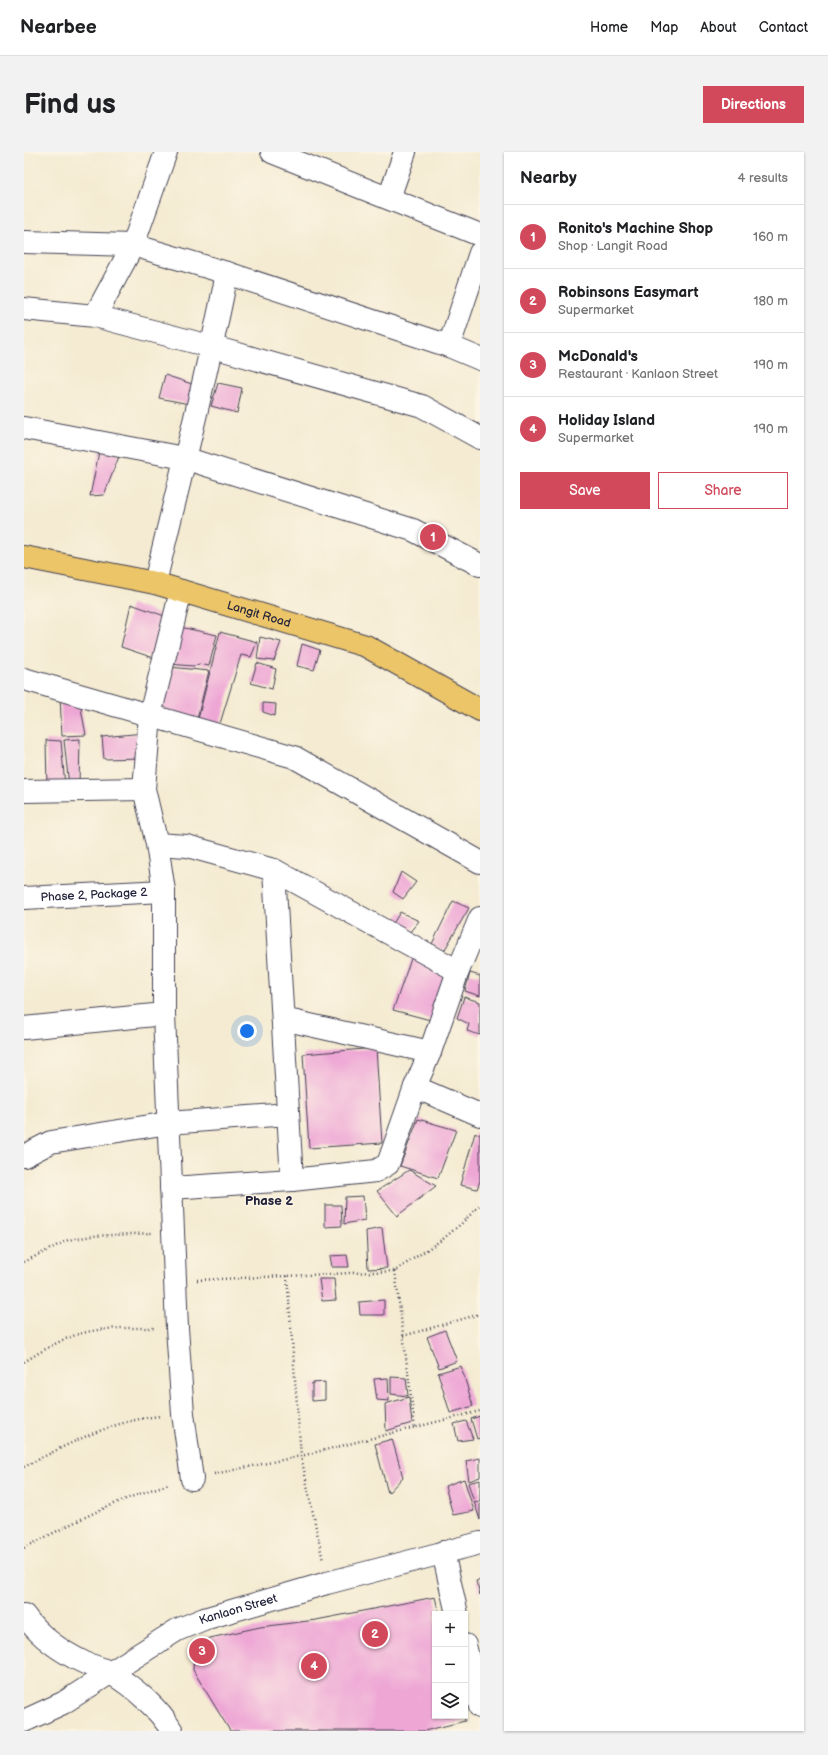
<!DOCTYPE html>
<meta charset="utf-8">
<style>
:root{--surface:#fff;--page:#f2f2f2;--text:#202124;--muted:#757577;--line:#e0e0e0;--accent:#d1495b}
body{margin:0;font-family:"Balsamiq Sans",sans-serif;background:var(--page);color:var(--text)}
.controls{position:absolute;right:12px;bottom:12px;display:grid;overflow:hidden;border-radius:0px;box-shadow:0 1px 3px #0004}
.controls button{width:36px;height:36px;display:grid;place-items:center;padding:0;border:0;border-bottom:1px solid var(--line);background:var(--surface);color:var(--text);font:20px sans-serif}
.you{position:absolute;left:223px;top:879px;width:14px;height:14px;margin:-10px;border:3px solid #fff;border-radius:50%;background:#1a73e8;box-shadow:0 0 0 6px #1a73e833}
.badge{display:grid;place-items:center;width:26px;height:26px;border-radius:50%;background:var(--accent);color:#fff;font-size:13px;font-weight:700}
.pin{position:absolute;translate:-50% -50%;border:2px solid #fff;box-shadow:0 1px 4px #0006}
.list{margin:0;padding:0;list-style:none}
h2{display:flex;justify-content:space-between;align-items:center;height:52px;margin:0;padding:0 16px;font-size:17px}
h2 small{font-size:13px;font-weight:400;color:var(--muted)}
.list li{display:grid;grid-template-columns:26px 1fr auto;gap:12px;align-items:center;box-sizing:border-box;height:64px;padding:0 16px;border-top:1px solid var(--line)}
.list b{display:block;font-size:15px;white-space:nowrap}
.list p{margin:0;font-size:13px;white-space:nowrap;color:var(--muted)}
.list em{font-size:13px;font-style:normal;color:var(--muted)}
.actions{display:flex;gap:8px;padding:12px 16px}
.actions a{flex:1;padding:9px 0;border:1px solid var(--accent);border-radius:0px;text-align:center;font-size:14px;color:var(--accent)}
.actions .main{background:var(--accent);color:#fff}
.icon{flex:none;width:22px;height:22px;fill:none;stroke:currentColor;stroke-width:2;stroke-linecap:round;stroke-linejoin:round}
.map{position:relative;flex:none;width:456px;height:1579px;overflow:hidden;border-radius:0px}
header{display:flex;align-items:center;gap:24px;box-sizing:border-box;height:56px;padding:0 20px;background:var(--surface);border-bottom:1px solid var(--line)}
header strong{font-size:19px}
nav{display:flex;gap:22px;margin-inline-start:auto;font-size:14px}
.intro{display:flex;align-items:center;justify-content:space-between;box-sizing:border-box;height:96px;padding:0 24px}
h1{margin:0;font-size:28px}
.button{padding:10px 18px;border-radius:0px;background:var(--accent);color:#fff;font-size:14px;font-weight:700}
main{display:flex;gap:24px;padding:0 24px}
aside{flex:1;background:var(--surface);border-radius:0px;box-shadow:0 1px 3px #0004}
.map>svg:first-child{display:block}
.building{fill:#eea7d5}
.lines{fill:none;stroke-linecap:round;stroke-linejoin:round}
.minor-casing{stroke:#424052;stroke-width:24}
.major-casing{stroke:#424052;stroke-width:24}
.path{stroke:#424052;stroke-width:2.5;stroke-dasharray:1 3;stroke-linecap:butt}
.minor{stroke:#fff;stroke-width:22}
.major{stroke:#ecc569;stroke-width:22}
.labels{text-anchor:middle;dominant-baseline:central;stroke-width:3;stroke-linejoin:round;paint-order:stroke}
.street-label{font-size:12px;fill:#22223b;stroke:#fcf5e5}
.neighbourhood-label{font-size:13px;font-weight:bold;fill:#22223b;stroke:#fcf5e5}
</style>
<header>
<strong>Nearbee</strong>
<nav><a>Home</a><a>Map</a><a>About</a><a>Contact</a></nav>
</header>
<div class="intro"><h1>Find us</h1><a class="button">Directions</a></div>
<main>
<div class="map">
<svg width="456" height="1579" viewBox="0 0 456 1579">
<rect width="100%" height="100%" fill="#fcf5e5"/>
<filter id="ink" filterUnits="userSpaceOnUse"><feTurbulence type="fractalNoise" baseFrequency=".025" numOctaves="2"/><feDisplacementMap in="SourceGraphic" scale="8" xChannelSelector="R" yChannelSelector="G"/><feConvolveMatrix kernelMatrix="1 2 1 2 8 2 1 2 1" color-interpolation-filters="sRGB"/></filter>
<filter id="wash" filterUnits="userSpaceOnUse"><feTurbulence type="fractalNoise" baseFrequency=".012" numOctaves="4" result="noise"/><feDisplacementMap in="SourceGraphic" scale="16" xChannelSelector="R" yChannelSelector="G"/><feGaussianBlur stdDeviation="0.9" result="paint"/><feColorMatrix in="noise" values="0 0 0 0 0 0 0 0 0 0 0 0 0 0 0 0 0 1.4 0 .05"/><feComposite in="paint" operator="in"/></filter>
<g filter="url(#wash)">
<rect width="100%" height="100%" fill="#f4ebd2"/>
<g id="blocks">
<g class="building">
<polygon points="141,223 174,234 165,252 135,246"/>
<polygon points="194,231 218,236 213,261 187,254"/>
<polygon points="76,295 96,302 80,343 66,344"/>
<polygon points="107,452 146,466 133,507 97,495"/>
<polygon points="156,475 193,483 185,514 175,512 170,514 144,512"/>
<polygon points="196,480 233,490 227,505 217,503 194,578 172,575"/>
<polygon points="236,485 257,490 250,509 233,507"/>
<polygon points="278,492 296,498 290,518 273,514"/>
<polygon points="233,511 252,517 248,537 227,531"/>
<polygon points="145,515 185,519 172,571 134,564"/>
<polygon points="36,545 56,551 62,583 38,584"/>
<polygon points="239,551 252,552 251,564 239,560"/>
<polygon points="120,581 117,606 80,607 78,585"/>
<polygon points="56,587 55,633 45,634 40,588"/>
<polygon points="22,588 37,589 41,634 23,636"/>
<polygon points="377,720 392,730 379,747 369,740"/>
<polygon points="429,749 445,756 420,799 407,794"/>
<polygon points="376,760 395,769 384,782 367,775"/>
<polygon points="388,804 428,823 410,869 369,858"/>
<polygon points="446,821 456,824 456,844 441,839"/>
<polygon points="440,845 456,850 456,883 443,879 445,872 433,866"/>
<polygon points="352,896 358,991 285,996 279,902"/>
<polygon points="394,967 432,978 414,1026 376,1014"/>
<polygon points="451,981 456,982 456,1029 453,1037 436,1033"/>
<polygon points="385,1018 412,1034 373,1064 353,1039"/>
<polygon points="339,1044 341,1068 320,1072 321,1045"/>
<polygon points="301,1053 317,1053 318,1074 301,1075"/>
<polygon points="358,1076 363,1116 344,1117 342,1079"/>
<polygon points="323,1103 325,1115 308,1115 306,1104"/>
<polygon points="295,1127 310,1127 312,1148 298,1149"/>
<polygon points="360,1148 360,1163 336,1163 335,1150"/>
<polygon points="421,1178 433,1209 415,1216 403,1185"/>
<polygon points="437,1214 449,1254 426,1261 414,1221"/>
<polygon points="367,1225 382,1226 384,1244 367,1242"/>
<polygon points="364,1226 365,1249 353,1248 350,1227"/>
<polygon points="301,1230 301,1248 288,1249 288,1231"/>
<polygon points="385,1245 388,1271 362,1279 361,1252"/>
<polygon points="456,1264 456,1286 453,1287 447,1267"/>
<polygon points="442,1269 449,1287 434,1289 430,1272"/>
<polygon points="368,1287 379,1325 364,1341 351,1292"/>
<polygon points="456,1306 456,1325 445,1329 442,1309"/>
<polygon points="440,1327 450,1359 429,1363 421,1334"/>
<polygon points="456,1328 456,1349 451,1350 456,1349 456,1368 444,1331"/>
<polygon points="456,1428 456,1443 452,1429"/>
<polygon points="411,1445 415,1462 411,1462 411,1564 440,1564 441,1569 400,1579 206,1579 169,1518 170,1502 179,1490 186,1486 236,1475 292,1468"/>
</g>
</g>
</g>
<g filter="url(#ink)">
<use href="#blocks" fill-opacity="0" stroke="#424052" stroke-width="1"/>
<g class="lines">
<g class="minor-casing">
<g id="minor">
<polyline points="248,0 456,83"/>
<polyline points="365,46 381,0"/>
<polyline points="0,90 109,93 203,121 425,194 456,207"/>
<polyline points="0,157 71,164 189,195 398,254 456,286"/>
<polyline points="71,164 109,93 142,0"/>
<polyline points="425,194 456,101"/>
<polyline points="0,276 160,306 389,378 456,413"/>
<path d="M131 431C155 328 183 225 203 121"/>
<polyline points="157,439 126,563 120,637 133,692 140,739 140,862 153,1176 159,1262 168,1327"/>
<polyline points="0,527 270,605 456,710"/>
<polyline points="0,639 120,637"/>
<polyline points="133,692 163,694 250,718 434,819"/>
<polyline points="250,718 268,1028"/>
<path id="s1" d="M0 746 140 739"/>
<polyline points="259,867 406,900"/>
<polyline points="0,876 140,862"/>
<polyline points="391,935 456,963"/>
<polyline points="0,1004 27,990 144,971 264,962"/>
<polyline points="147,1036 268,1028 352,1019 364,1012 391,935 406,900 434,819 456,766"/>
<polyline points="419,1400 433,1462"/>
<path d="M0 1463C15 1484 36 1499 59 1510 69 1515 80 1516 88 1522 110 1535 135 1557 148 1579"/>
<polyline points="441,1493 456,1555"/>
<path id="s2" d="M0 1569 39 1551 153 1478 180 1467 303 1431 456 1391"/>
</g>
</g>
<g class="major-casing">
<g id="major">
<path id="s3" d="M0 405 131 431 342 494 456 558"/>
</g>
</g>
<g class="path">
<polyline points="0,1110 44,1088 68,1084 128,1081"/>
<polyline points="371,1119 391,1276"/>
<polyline points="263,1124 277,1304 299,1409"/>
<polyline points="173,1128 371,1119 419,1087 438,1071 456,1053"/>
<polyline points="379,1184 456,1162"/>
<path d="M0 1210C21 1197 43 1183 68 1179 89 1175 109 1176 130 1176"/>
<path d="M0 1315C42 1293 88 1268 137 1264"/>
<polyline points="190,1322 277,1304 456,1259"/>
<path d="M0 1396C47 1372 95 1346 146 1332"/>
</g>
<use href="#minor" class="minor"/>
<use href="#major" class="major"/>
</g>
</g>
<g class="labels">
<g class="street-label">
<text stroke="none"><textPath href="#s3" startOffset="242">Langit Road</textPath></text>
<text stroke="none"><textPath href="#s1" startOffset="70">Phase 2, Package 2</textPath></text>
<text stroke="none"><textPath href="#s2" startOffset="243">Kanlaon Street</textPath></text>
</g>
<g class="neighbourhood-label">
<text x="245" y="1049">Phase 2</text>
</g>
</g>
</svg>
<div class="controls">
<button>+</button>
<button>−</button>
<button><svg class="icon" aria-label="layers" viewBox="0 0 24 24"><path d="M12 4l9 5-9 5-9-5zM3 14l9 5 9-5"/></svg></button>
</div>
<div class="you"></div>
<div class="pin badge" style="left:409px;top:385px">1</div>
<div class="pin badge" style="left:351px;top:1482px">2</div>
<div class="pin badge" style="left:178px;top:1499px">3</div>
<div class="pin badge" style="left:290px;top:1514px">4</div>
</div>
<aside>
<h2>Nearby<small>4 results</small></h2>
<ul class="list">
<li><span class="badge">1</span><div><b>Ronito's Machine Shop</b><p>Shop · Langit Road</p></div><em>160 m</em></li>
<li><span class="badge">2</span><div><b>Robinsons Easymart</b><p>Supermarket</p></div><em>180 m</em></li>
<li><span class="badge">3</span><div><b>McDonald's</b><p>Restaurant · Kanlaon Street</p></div><em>190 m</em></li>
<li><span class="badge">4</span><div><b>Holiday Island</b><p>Supermarket</p></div><em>190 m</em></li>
</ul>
<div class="actions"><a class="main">Save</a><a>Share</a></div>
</aside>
</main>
